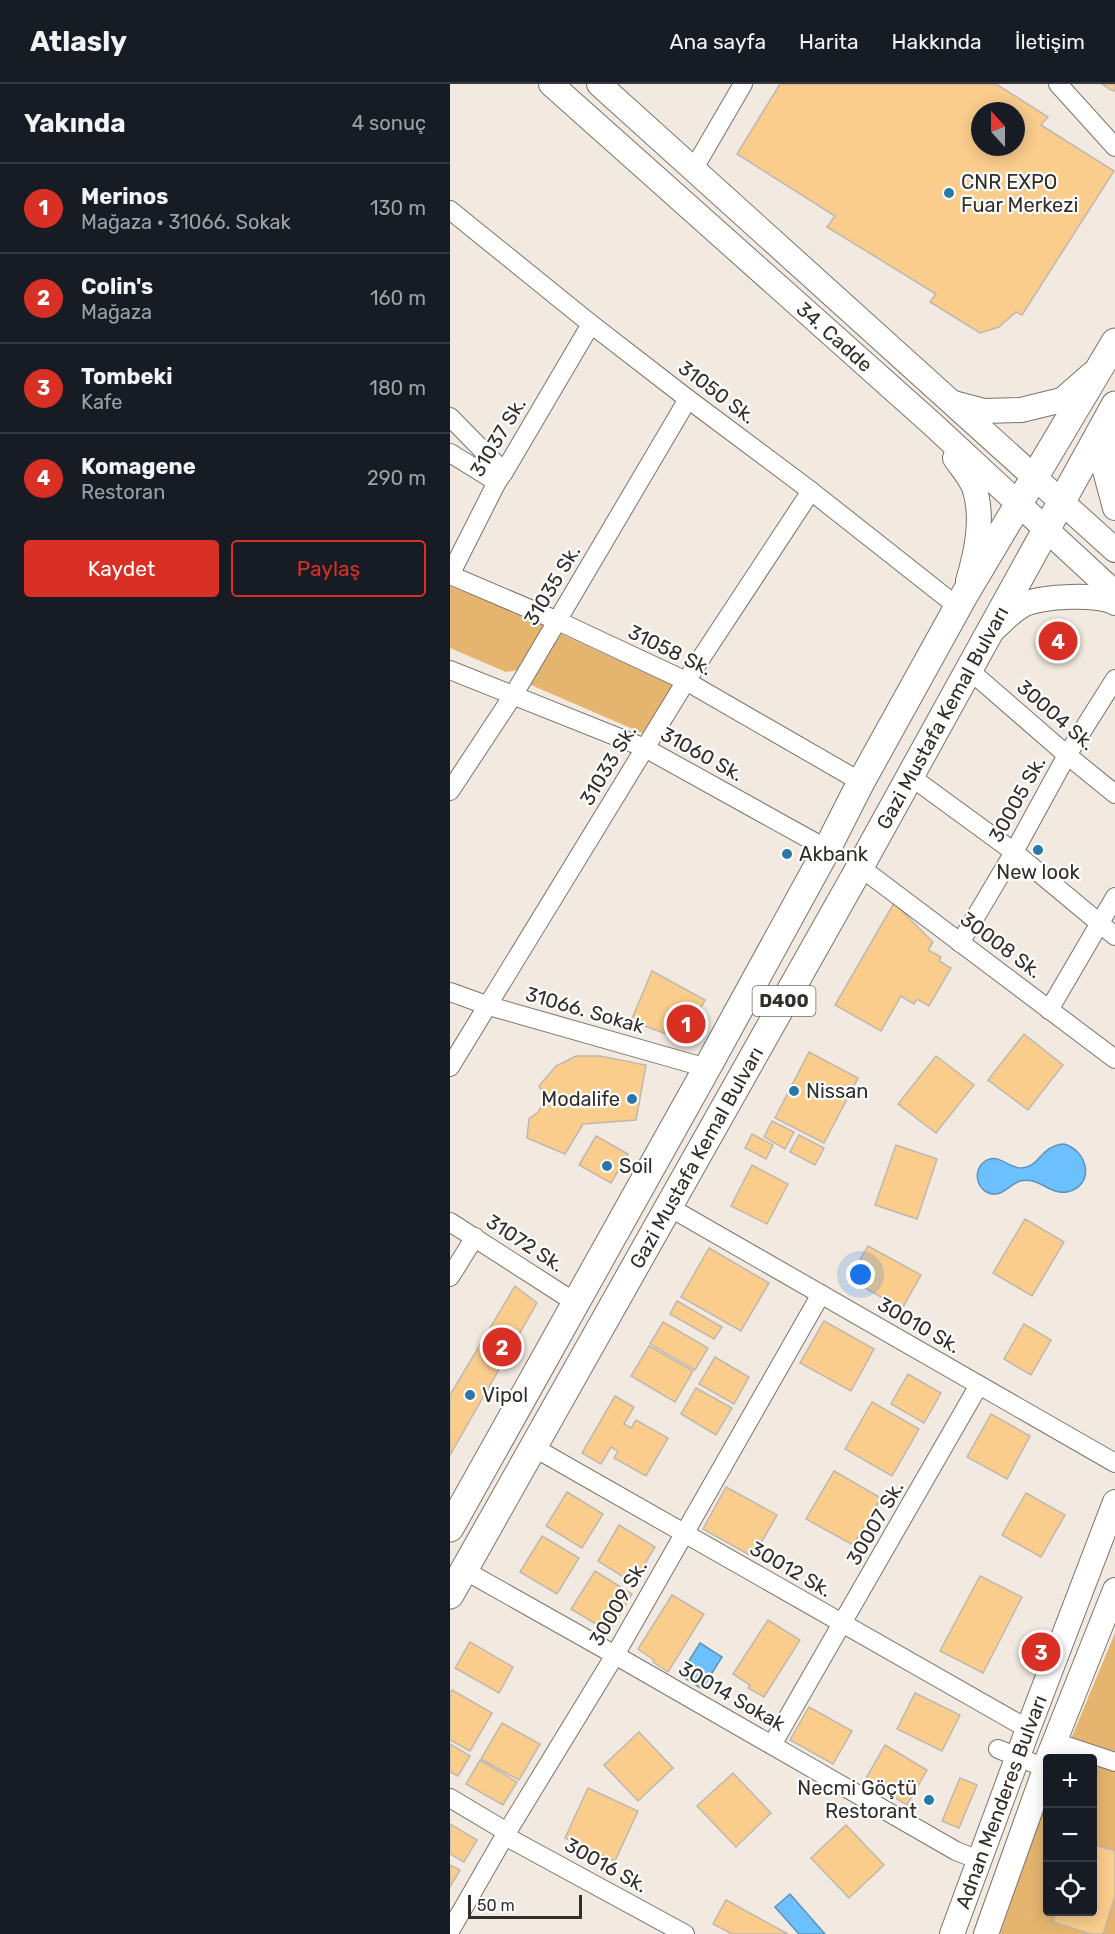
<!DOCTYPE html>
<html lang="tr">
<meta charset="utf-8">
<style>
:root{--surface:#171b24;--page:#20242c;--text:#f1f3f6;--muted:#9ea1a6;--line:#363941;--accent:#d93025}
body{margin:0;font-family:Rubik,sans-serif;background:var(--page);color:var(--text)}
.controls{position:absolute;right:18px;bottom:18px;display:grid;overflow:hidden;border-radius:6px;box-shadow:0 3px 15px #0003}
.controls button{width:54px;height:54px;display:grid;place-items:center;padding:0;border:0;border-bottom:2px solid var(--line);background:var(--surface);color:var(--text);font:30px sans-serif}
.compass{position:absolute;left:521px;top:18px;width:54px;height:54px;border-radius:50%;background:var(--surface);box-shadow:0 3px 15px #0003;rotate:339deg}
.scale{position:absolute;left:18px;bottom:15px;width:114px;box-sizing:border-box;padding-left:6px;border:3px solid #322f2b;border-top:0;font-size:16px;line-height:21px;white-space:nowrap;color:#322f2b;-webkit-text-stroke:4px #fff;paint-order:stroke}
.you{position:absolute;left:411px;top:1191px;width:21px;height:21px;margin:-15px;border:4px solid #fff;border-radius:50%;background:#1a73e8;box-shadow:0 0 0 9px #1a73e833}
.badge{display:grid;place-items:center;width:39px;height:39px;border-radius:50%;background:var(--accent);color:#fff;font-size:20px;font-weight:700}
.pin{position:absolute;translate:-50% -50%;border:3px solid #fff;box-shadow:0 2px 6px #0006}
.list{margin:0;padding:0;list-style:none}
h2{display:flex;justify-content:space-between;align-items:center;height:78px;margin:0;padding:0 24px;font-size:26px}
h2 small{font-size:20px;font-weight:400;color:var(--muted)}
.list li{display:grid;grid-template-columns:39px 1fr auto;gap:18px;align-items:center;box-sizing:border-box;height:90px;padding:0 24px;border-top:2px solid var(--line)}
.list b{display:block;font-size:22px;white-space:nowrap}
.list p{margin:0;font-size:20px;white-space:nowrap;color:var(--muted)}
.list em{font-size:20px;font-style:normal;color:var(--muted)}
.actions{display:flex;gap:12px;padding:18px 24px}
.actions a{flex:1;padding:14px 0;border:2px solid var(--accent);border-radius:6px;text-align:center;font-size:21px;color:var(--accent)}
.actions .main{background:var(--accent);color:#fff}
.icon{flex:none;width:33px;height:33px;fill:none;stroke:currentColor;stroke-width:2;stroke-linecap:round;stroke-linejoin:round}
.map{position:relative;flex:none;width:665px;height:1850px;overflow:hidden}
header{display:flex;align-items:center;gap:36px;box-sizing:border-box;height:84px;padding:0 30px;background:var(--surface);border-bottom:2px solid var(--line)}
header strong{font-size:28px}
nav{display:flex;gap:33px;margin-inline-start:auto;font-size:21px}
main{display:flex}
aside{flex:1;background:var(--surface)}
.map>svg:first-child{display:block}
.green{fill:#e5b56f}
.water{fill:#6cc0fd;stroke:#5b94be;stroke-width:1.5}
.building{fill:#facd8d;stroke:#bfb8ae;stroke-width:1.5;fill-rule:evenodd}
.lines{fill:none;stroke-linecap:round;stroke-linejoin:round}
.minor-casing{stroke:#7b746b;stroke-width:20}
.major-casing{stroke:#7b746b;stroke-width:26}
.highway-casing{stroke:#7b746b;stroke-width:29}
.minor{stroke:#fff;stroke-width:18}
.major{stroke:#fff;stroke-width:24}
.highway{stroke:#fff;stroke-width:27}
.poi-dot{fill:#2a77aa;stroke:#fff;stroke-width:2}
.labels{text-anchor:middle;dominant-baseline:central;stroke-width:4.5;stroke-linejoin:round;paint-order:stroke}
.shield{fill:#fff;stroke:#706d6b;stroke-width:1.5}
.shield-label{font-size:18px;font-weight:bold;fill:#322f2b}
.poi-label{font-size:20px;fill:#322f2b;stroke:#fff;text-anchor:start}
.street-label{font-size:20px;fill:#322f2b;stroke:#fff}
</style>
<header>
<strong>Atlasly</strong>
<nav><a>Ana sayfa</a><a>Harita</a><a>Hakkında</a><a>İletişim</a></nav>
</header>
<main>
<aside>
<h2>Yakında<small>4 sonuç</small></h2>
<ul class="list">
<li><span class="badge">1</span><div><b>Merinos</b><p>Mağaza · 31066. Sokak</p></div><em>130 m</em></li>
<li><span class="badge">2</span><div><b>Colin's</b><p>Mağaza</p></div><em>160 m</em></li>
<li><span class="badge">3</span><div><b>Tombeki</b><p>Kafe</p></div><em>180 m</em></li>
<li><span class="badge">4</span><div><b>Komagene</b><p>Restoran</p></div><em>290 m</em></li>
</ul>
<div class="actions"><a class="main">Kaydet</a><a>Paylaş</a></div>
</aside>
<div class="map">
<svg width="665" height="1850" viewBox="0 0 665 1850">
<rect width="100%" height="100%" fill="#f2eae0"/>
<g class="green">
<polygon points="0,502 96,541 68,586 56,588 0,564"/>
<polygon points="109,549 224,602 200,645 192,649 81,601 80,596"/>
<polygon points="665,1549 665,1850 550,1850 597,1712 598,1828 642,1828 642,1674 613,1674"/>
</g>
<g class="water">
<path d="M614 1060C639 1067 645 1102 617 1108 599 1111 589 1092 570 1097 561 1100 555 1109 546 1110 528 1111 521 1088 534 1078 548 1067 558 1085 572 1084 591 1082 590 1062 614 1060Z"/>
<polygon points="250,1559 272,1573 252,1605 230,1591"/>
<polygon points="340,1810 375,1850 349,1850 325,1823"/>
</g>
<g class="building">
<path d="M330 0H546L598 33 591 41 664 87 572 231 566 228 549 243 530 249 480 218 486 210 377 143 385 132 287 70ZM530 27H566V63H530Z"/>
<polygon points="652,0 665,0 665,7 661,6"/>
<polygon points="444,819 483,858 478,866 491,873 489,877 501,884 479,922 467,915 464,920 451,912 431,947 385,921"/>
<polygon points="202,887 255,916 233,956 181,937"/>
<polygon points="574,950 613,981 578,1026 538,996"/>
<polygon points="359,968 408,994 374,1059 325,1034"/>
<polygon points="126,972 150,972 196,981 186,1036 133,1040 115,1070 77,1054 79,1035 88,1028 96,1014 89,1002 106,982"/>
<polygon points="486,972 524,1001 486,1049 448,1020"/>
<polygon points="322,1037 344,1048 335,1065 314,1053"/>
<polygon points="302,1050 323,1061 316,1075 295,1064"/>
<polygon points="349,1051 374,1064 365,1081 340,1068"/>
<polygon points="146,1052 178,1070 161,1099 129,1081"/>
<polygon points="446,1061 487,1075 467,1135 425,1121"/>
<polygon points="302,1081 338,1100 317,1140 281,1122"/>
<polygon points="575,1135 614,1158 582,1212 543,1189"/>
<polygon points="418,1162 471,1191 452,1225 399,1195"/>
<polygon points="259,1164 319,1199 291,1247 231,1213"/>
<polygon points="65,1202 87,1219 0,1371 0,1311"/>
<polygon points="227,1217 272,1243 264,1255 220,1230"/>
<polygon points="374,1237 424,1265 401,1307 350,1279"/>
<polygon points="213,1238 258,1264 245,1286 200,1260"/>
<polygon points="574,1240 601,1256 581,1291 554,1275"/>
<polygon points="199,1262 243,1287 225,1318 181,1292"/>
<polygon points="265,1273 299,1293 284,1320 249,1300"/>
<polygon points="458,1290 491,1309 474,1339 441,1320"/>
<polygon points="246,1304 282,1324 266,1351 231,1330"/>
<polygon points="165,1312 184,1323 174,1340 181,1344 186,1336 218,1354 196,1392 164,1374 168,1367 161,1363 151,1380 132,1369"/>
<polygon points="422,1318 469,1345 442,1392 395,1365"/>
<polygon points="541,1330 580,1352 557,1395 517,1373"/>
<polygon points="384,1387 431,1414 403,1461 356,1435"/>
<polygon points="276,1403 327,1431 303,1473 253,1445"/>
<polygon points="117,1408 153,1430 132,1464 96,1442"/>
<polygon points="576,1409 615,1431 591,1473 552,1451"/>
<polygon points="169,1441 205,1463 183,1499 148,1477"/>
<polygon points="92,1452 129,1474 107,1510 70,1488"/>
<polygon points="145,1487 182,1510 159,1548 121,1525"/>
<polygon points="530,1492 572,1513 533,1589 490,1567"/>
<polygon points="222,1511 254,1530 218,1588 203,1578 204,1576 188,1565"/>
<polygon points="318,1536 350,1556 314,1613 298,1604 300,1601 283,1590"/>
<polygon points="20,1558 63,1583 49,1609 5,1584"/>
<polygon points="2,1606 42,1629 20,1667 0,1656 0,1609"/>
<polygon points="465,1609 510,1631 492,1667 447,1645"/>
<polygon points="359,1623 402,1647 383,1680 340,1656"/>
<polygon points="52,1639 90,1660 69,1696 31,1675"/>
<polygon points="189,1648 223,1684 188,1717 154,1681"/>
<polygon points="0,1660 20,1672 8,1692 0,1688"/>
<polygon points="435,1661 477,1686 457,1721 415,1696"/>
<polygon points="30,1676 67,1698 53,1721 16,1700"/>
<polygon points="283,1689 321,1729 286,1763 247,1722"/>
<polygon points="510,1694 527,1701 509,1744 492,1737"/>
<polygon points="138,1704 188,1727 165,1777 115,1754"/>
<polygon points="0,1740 27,1756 14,1778 0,1770"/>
<polygon points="396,1741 434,1781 399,1814 361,1774"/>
<polygon points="642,1760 665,1767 665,1812 653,1850 641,1850 603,1838 606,1828 642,1828"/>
<polygon points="0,1781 10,1786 0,1803"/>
<polygon points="276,1816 338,1850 282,1850 263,1840"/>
</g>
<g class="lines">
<g class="minor-casing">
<g id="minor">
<polyline points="608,0 665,63"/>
<polyline points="243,86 293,0"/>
<polyline points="0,126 141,240 238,315 361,407 508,523"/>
<polyline points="0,333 54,388"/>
<polyline points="0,369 47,398"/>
<polyline points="0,491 108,537 236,597 411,698"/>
<polyline points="0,491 47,398 54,388 141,240"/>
<polyline points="518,585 617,671 665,710"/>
<polyline points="0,586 195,664 377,765"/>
<polyline points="460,692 564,768 665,852"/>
<polyline points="0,707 64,610 238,315"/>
<polyline points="410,783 665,975"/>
<polyline points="510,859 564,768 617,671 665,595"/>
<polyline points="0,908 39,922 257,984"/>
<polyline points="599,926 665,813"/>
<polyline points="0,983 236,597 361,407"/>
<polyline points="219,1123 665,1379"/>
<polyline points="0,1138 126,1219"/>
<polyline points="0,1193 25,1153"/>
<polyline points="83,1363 578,1645"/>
<polyline points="14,1486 165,1571 506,1767 529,1776"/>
<polyline points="322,1661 529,1301"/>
<polyline points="548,1665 598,1685"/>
<polyline points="609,1674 614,1661 665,1678"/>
<polyline points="0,1714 57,1748"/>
<polyline points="55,1752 235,1850"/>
<polyline points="0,1847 57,1748 165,1571 371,1210"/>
</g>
</g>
<g class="major-casing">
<g id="major">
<path id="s1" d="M101 0 480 338 665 509"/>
<polyline points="149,0 665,466"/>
<polyline points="504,319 534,327 571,326 612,316 643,289"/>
<polyline points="661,336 657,352 654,383 665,424"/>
<path d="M505 374C511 383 520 393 524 403 534 433 527 467 518 497"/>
<path d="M544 545C553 537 563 526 573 521 590 512 650 509 665 519"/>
<polyline points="598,1674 665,1506"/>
<path id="s2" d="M502 1850 578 1645 665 1418"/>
<polyline points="536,1850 598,1677"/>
</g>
</g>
<g class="highway-casing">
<g id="highway">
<polyline points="0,1444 257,984 377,765 411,698 515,510 665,258"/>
<path id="s3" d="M0 1511 410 783 665 321"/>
</g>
</g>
<use href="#minor" class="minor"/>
<use href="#major" class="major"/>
<use href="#highway" class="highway"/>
</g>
<g class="poi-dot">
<circle cx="499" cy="109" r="6"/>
<circle cx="588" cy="766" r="6"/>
<circle cx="337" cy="770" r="6"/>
<circle cx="344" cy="1007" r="6"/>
<circle cx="182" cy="1015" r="6"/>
<circle cx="157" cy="1082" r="6"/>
<circle cx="20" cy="1311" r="6"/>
<circle cx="479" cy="1716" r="6"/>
</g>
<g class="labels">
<rect class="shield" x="302.5" y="902" width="63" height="30" rx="4.5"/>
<g class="shield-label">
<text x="334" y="917">D400</text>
</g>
<g class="poi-label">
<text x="511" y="98">CNR EXPO<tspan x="511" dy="23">Fuar Merkezi</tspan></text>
<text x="349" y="770">Akbank</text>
<text x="588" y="788" text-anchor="middle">New look</text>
<text x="356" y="1007">Nissan</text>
<text x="170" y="1015" text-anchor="end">Modalife</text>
<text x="169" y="1082">Soil</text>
<text x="32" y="1311">Vipol</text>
<text x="467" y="1704" text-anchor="end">Necmi Göçtü<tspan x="467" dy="23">Restorant</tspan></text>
</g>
<g class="street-label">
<text stroke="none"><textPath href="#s1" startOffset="380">34. Cadde</textPath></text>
<text transform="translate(267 308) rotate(37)">31050 Sk.</text>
<text transform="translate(48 353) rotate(-59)">31037 Sk.</text>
<text transform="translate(102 501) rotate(-59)">31035 Sk.</text>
<text transform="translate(220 566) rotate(26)">31058 Sk.</text>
<text transform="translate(606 631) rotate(41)">30004 Sk.</text>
<text stroke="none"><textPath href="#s3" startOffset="1006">Gazi Mustafa Kemal Bulvarı</textPath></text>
<text transform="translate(252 670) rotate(29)">31060 Sk.</text>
<text transform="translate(158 681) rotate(-59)">31033 Sk.</text>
<text transform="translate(567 715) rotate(-61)">30005 Sk.</text>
<text transform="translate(551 861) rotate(37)">30008 Sk.</text>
<text transform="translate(135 926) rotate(16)">31066. Sokak</text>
<text stroke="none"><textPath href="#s3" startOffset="502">Gazi Mustafa Kemal Bulvarı</textPath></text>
<text transform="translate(75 1159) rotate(33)">31072 Sk.</text>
<text transform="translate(469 1241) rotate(30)">30010 Sk.</text>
<text transform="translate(425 1439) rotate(-60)">30007 Sk.</text>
<text transform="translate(341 1485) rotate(30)">30012 Sk.</text>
<text transform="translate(168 1519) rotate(-60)">30009 Sk.</text>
<text transform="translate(282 1612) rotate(30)">30014 Sokak</text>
<text stroke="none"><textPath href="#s2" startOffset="141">Adnan Menderes Bulvarı</textPath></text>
<text transform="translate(156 1781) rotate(29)">30016 Sk.</text>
</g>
</g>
</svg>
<div class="controls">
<button>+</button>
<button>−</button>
<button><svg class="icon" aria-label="locate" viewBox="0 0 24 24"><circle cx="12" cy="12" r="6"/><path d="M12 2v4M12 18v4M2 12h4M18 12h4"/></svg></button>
</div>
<svg class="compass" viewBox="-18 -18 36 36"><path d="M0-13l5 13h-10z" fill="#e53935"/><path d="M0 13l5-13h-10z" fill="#9ea1a6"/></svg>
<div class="scale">50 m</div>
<div class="you"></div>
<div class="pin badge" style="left:236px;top:940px">1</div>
<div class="pin badge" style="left:52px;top:1263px">2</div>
<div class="pin badge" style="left:591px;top:1568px">3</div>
<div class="pin badge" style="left:608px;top:557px">4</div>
</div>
</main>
